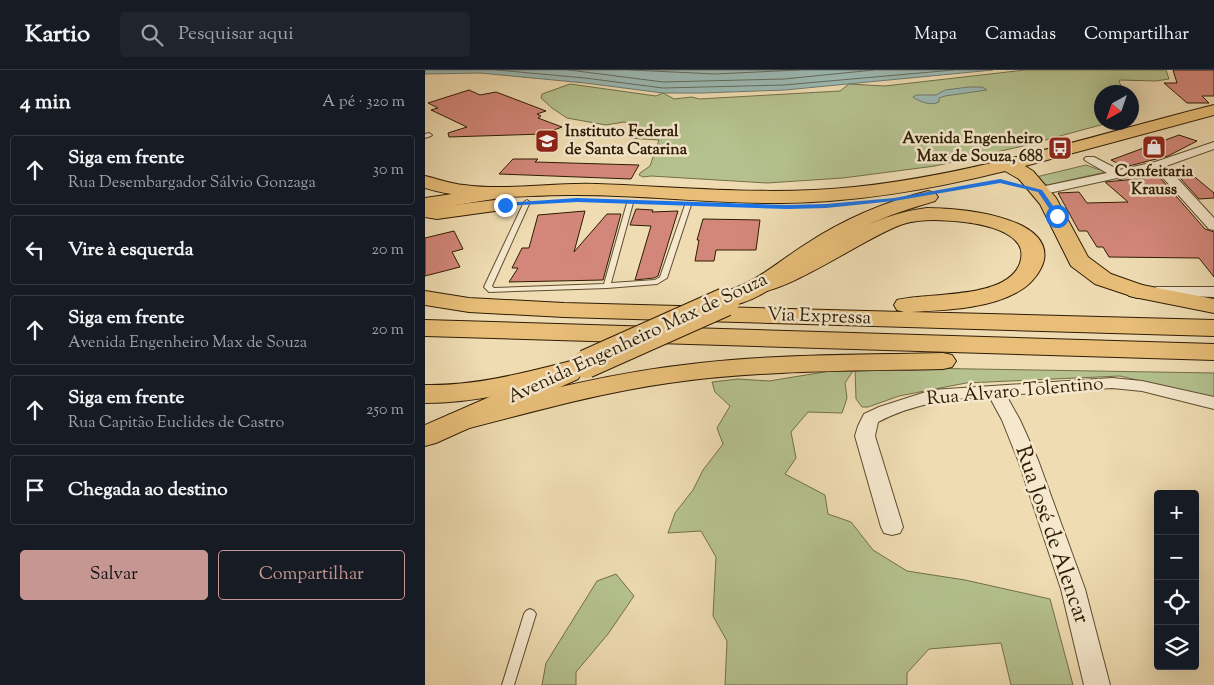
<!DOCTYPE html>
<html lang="pt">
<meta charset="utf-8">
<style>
:root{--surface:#171b24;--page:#20242c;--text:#f1f3f6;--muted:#9ea1a6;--line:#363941;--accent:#c59692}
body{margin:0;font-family:"Sorts Mill Goudy",serif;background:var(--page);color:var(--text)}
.controls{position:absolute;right:15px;bottom:15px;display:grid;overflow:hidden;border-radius:5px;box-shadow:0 5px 20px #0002}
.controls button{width:45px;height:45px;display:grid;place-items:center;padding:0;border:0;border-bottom:1px solid var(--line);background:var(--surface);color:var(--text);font:25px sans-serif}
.compass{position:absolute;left:669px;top:15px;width:45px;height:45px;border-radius:50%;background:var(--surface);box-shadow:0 5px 20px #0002;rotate:220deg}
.stop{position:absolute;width:15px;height:15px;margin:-11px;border:4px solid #1a73e8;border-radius:50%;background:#fff}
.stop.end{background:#1a73e8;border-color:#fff;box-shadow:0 1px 5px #0008}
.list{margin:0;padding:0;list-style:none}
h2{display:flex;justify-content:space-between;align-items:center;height:65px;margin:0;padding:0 20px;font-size:21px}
h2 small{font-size:16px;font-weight:400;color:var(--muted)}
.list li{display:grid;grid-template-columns:32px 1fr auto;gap:15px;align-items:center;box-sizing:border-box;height:70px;margin:0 10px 10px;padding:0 10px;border:1px solid var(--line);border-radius:5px}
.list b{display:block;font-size:19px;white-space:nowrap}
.list p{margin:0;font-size:16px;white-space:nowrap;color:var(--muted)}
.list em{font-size:16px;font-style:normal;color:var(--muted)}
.actions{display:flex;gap:10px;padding:15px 20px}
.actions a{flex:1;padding:11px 0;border:1px solid var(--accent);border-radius:5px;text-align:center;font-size:18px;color:var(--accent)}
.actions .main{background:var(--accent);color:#111}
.icon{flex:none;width:28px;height:28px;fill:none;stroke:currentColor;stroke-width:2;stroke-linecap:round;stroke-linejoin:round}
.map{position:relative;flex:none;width:789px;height:615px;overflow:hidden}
header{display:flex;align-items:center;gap:30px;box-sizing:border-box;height:70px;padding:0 25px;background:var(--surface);border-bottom:1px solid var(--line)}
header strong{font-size:24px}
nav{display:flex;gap:28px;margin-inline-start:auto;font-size:18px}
.search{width:350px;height:45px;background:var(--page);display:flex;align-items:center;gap:12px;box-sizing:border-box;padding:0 18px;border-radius:5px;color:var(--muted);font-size:19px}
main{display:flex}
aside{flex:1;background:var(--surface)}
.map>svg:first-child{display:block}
.green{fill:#b5c28f;stroke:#726f49}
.water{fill:#9cbab5;stroke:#707b6e}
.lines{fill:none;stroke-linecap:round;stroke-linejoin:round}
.shore{stroke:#656b5c;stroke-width:1}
.building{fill:#d3877a;stroke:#2e1c03}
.service-casing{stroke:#5e4c2f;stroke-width:2}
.minor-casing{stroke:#5e4c2f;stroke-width:2}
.primary-casing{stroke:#2e1c03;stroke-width:2}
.motorway-casing{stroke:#2e1c03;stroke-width:2}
.service{fill:#f5e8cd;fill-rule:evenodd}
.minor{fill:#f5e8cd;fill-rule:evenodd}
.primary{fill:#e8be79;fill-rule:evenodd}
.motorway{fill:#e8be79;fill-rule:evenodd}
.primary-bridge-far1-casing{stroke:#2e1c03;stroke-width:23;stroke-linecap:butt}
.primary-bridge-casing{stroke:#2e1c03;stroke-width:30;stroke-linecap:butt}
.primary-bridge-far1{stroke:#e8be79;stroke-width:21}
.primary-bridge{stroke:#e8be79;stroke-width:28}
.route{fill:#1a73e8}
.labels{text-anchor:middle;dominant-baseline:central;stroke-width:5;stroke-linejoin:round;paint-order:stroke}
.far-poi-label{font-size:16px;font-weight:bold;fill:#2e1c03;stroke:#f5e8cd;text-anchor:start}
.street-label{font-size:19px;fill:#2e1c03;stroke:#f5e8cd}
.near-street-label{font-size:22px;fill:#2e1c03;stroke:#f5e8cd}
</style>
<header>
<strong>Kartio</strong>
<div class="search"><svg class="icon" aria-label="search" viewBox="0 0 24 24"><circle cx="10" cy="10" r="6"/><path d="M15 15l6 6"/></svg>Pesquisar aqui</div>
<nav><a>Mapa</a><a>Camadas</a><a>Compartilhar</a></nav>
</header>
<main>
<aside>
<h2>4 min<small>A pé · 320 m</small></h2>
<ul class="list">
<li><svg class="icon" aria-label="ahead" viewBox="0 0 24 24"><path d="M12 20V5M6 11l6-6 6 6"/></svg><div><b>Siga em frente</b><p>Rua Desembargador Sálvio Gonzaga</p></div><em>30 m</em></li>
<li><svg class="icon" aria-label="left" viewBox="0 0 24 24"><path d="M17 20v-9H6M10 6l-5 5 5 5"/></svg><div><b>Vire à esquerda</b></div><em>20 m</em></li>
<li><svg class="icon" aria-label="ahead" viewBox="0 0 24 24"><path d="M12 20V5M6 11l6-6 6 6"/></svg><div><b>Siga em frente</b><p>Avenida Engenheiro Max de Souza</p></div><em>20 m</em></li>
<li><svg class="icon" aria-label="ahead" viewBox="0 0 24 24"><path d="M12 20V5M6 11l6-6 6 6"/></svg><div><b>Siga em frente</b><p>Rua Capitão Euclides de Castro</p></div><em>250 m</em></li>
<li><svg class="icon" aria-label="arrive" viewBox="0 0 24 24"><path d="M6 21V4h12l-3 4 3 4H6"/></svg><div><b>Chegada ao destino</b></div></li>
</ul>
<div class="actions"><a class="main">Salvar</a><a>Compartilhar</a></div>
</aside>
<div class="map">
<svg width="789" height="615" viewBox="0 0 789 615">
<rect width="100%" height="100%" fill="#efdcb2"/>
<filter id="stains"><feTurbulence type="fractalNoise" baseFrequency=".004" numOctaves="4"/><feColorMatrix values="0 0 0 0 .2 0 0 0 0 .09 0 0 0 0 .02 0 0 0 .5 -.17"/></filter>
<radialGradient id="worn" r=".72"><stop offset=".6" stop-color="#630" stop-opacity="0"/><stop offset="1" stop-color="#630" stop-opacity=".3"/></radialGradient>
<g class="green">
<polygon points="600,0 741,0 744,9 731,11 695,10 694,12 700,22 676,22 676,52 683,53 598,76 510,96 418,108 342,113 226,106 218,107 214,105 215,103 225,96 234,70 204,68 202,64 215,55 199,52 181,55 142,48 127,38 116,28 117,24 145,14 231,26 238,23 249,29 267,27 274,29 415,21 424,14 460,16"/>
<polygon points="661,95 681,102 618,116 611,107"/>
<polygon points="430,297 789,303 789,328 695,306 541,313 474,326 443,337 437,337 431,329 430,298 420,313 422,328 417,343 383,342 366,362 371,388 360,404 400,425 403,444 426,452 448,480 482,501 540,510 625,529 648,615 586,615 576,573 504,579 482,603 482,615 300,615 302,571 288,546 291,487 276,461 243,463 250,443 268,420 278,400 298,374 292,358 305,336 290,322 287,312 313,309 344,311"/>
<polygon points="191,504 209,526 183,564 151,602 151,615 117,615 121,593 172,511"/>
</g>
<g class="water">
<polygon points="0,0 568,0 360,20 277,23 238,23 160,13 55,3 0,4"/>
<path d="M544 17H557L562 20 520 26 514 28V32C506 36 495 32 488 27L491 25H511L520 20Z"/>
</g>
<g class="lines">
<g class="shore">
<polyline points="72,0 160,8 238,18 359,15 529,0"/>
<polyline points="144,0 238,12 359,9 449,0"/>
<polyline points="206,0 290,4 374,0"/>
</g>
</g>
<g class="building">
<polygon points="748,0 789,0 789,26 777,26 784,33 762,33 739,13 752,13"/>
<polygon points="44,20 55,25 71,22 121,41 112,44 116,46 113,48 137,57 118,64 24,67 23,63 42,57 6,40 13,38 3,33"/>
<polygon points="754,65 772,71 743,86 700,97 686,90"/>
<polygon points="88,89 113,89 110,92 214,95 206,109 74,104"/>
<polygon points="746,98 759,98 789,123 789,128 774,129"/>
<polygon points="729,101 780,159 789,162 789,207 774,188 684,187 678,177 672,177 662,161 654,161 633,123 654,122 662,133 703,132 680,112 722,108 716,105"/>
<polygon points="211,139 228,140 227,142 253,141 233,206 229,208 210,210 226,156 205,155"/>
<polygon points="160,141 149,182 182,144 196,144 178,210 84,212 93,198 87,198 97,178 104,178 113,145"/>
<polygon points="278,149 335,150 331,180 291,180 289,191 270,191 274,170 272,170"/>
<polygon points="29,161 38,179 27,182 35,197 0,206 0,168"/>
</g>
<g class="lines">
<g class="service-casing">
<g id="service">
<polygon points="4,63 7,65 6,66 0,68 0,64"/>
<polygon points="102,130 105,132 67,216 69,218 179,214 202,133 205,131 208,133 186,213 230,210 235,207 260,135 263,133 266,135 242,208 232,214 182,218 64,222 59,217 99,132"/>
<polygon points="105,539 109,541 111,544 89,615 77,615 99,544 101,541"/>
</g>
</g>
<g class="minor-casing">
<g id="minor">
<polygon points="789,72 789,79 741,96 789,148 789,160 784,159 730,99 695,109 692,108 615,125 609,121 611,118 682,103 661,91 659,89 661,87 669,87 694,100 730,92"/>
<polygon points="732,217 789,217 789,227 727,225 724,222 727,219"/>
<path d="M687 308 717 311 789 327V339L717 321 687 318 581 325 595 350 613 390 660 519 685 615H659L636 519 593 390 577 350 564 326C524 329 490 333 453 352L450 366 478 457 475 463 467 465 459 463 456 457 430 366 433 356 439 344 454 337 507 320Z"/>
</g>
</g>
<g class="primary-casing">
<g id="primary">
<path d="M789 35V45L600 96 608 101 631 128 663 187 686 204 720 216 724 221 720 226 712 228 670 214 646 196 615 134 594 109 580 101C508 119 434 132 359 133 290 134 220 125 151 125 98 124 52 134 0 118V106C13 109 26 114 39 115 83 121 128 112 172 114 257 117 343 126 429 117 552 104 669 65 789 35Z"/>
<path d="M503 121 510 123 513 127 510 131C487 138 463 145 441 156 425 164 410 174 395 184 371 200 324 242 294 235L291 230C298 220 313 218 324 212 344 201 362 186 381 174 419 149 459 132 503 121Z"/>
<polygon points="70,130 77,132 80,136 77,140 12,149 0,147 0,135 12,137"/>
<polygon points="143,295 153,297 157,303 153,309 11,373 0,376 0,355 133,297"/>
</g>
</g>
<g class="motorway-casing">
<g id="motorway">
<polygon points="68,118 75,120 78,124 75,128 0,140 0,128"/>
<path d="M502 138C530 138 627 145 619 190 616 202 606 214 596 220 565 239 521 240 485 242L789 250V266L139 247 44 242 0 235V221L44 228 139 233 479 242 472 240 469 235 472 230C503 222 582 230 595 193 597 187 597 180 594 175 584 159 555 154 539 152 519 150 498 148 478 154 441 166 354 230 324 222L320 217 324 212C340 205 357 199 373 190 416 168 453 144 502 138Z"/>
<polygon points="712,214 789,229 789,243 704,226 700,221 704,216"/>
<polygon points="0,250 789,274 789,290 0,266"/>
<path d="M518 283 527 285 531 291 527 297 518 299C427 301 335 300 244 313 173 323 103 343 33 361L23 359 18 352 23 345C106 323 189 302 275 293 356 284 437 285 518 283Z"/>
<path d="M158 288 168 290 172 296 168 302C112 317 58 333 0 333V315C55 316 105 301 158 288Z"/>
</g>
</g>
<use href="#service" class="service"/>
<use href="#minor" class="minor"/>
<use href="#primary" class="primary"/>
<use href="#motorway" class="motorway"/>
<g class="primary-bridge-far1-casing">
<polyline id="primary-bridge-far1" points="297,233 303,230"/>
</g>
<g class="primary-bridge-casing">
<polyline id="primary-bridge" points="161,294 300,232"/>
</g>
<use href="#primary-bridge-far1" class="primary-bridge-far1"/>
<use href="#primary-bridge" class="primary-bridge"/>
</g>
<polygon class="route" points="575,109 617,120 635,146 630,147 613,122 575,113 469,131 401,138 362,139 152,132 80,136 77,135 80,133 152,128 362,135 401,134 469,128"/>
<defs>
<g id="university-square" transform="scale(1.25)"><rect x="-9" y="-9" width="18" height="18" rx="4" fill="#8f2418" stroke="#f5e8cd"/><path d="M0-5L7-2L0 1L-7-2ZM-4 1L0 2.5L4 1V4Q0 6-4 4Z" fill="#fff"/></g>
<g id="shop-square" transform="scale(1.25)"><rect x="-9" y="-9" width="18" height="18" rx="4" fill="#8f2418" stroke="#f5e8cd"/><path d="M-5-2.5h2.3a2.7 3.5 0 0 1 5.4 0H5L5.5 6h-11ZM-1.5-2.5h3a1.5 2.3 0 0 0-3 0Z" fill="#fff"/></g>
<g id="bus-square" transform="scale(1.25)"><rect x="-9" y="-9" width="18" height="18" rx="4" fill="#8f2418" stroke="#f5e8cd"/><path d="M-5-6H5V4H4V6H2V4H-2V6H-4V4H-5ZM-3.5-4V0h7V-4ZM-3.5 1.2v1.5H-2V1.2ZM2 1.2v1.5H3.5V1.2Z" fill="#fff"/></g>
</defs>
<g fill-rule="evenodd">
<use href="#university-square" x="122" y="71"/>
<use href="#shop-square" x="729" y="77"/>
<use href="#bus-square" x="635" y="78"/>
</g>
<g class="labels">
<g class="far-poi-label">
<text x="140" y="62">Instituto Federal<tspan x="140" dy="18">de Santa Catarina</tspan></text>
<text x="618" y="69" text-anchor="end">Avenida Engenheiro<tspan x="618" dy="18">Max de Souza, 688</tspan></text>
<text x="729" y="102" text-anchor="middle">Confeitaria<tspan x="729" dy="18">Krauss</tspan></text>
</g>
<g class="street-label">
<text transform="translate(394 247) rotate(2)">Via Expressa</text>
<text transform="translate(213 269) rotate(-25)">Avenida Engenheiro Max de Souza</text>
<text transform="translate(590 322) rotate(-5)">Rua Álvaro Tolentino</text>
</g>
<g class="near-street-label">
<text transform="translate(626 465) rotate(71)">Rua José de Alencar</text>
</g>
</g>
<rect width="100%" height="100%" filter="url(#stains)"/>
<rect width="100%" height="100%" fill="url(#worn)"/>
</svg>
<div class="controls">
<button>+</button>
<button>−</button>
<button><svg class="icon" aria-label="locate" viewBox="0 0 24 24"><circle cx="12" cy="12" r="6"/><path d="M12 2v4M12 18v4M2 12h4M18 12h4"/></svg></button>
<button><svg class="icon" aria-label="layers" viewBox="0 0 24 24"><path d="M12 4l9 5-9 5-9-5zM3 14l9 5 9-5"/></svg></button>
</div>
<svg class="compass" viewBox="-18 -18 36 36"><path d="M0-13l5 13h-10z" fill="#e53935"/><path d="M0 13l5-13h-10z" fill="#9ea1a6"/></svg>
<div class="stop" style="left:632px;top:146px"></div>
<div class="stop end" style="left:80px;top:135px"></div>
</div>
</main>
